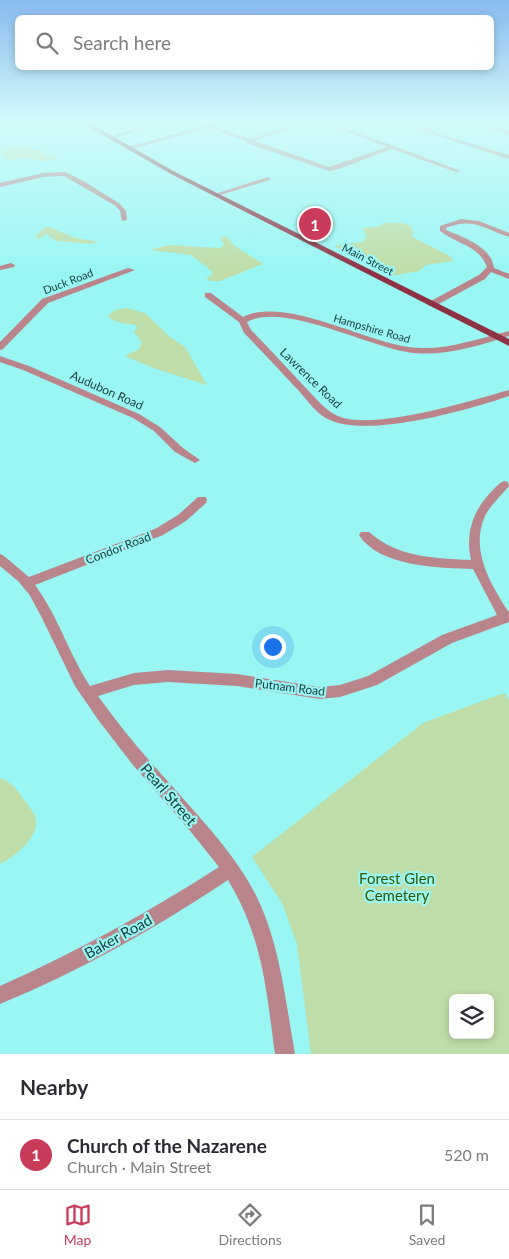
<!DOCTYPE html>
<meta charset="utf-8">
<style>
:root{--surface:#fff;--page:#f7f7f7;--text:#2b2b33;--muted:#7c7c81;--line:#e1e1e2;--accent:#ca3b5a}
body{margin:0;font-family:Lato,sans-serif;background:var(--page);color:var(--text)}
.controls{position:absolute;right:15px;bottom:15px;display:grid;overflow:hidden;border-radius:8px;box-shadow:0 2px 8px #0003}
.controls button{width:45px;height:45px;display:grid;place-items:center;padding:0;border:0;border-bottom:1px solid var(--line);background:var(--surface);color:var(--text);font:25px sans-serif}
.you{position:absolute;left:272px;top:646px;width:18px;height:18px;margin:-12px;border:4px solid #fff;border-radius:50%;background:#1a73e8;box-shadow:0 0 0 8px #1a73e833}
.badge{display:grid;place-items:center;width:32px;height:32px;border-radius:50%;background:var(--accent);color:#fff;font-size:16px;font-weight:700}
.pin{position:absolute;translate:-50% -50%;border:2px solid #fff;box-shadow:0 1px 5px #0006}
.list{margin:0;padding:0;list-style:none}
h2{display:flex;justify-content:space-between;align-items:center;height:65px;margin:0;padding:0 20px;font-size:21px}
h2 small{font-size:16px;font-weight:400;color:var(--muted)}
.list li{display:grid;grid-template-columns:32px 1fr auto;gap:15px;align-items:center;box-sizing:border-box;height:70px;padding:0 20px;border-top:1px solid var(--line)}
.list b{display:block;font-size:19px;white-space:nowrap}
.list p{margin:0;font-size:16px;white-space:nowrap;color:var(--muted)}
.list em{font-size:16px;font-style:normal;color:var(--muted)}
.icon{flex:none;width:28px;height:28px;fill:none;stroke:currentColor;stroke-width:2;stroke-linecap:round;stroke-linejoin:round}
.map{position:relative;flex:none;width:509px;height:1054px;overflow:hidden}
.search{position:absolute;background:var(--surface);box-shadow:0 2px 8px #0003;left:15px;right:15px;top:15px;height:55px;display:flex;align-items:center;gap:12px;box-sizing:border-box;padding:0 18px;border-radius:8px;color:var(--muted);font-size:19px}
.sheet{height:135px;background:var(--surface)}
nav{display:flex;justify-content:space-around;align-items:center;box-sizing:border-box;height:70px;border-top:1px solid var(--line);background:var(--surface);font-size:14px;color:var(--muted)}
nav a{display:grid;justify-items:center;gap:2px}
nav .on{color:var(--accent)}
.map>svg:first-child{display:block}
.green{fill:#bfdda8;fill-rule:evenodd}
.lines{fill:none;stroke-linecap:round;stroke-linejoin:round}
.minor{fill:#b9858a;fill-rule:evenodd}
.major{fill:#8c3243;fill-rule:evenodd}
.labels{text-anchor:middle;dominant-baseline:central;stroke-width:4.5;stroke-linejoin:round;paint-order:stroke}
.far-street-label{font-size:11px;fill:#163e3d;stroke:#99f6f3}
.street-label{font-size:12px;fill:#163e3d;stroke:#99f6f3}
.near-street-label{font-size:15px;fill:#163e3d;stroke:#99f6f3}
.near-park-label{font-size:15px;fill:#315600;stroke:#99f6f3}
</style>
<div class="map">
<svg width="509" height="1054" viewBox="0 0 509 1054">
<rect width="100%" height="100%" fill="#99f6f3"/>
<g class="green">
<polygon points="27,145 33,149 60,159 45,161 22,158 9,160 2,156 3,152 16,146"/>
<polygon points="385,223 402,223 411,226 413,232 412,236 414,238 450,256 453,261 426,265 419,271 391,276 335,247 338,245 363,242 366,237 363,228 380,226"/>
<polygon points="50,227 75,238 99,242 90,244 56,241 47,234 42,236 40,239 37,239 36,236 44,228"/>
<polygon points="226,236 235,246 263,264 220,281 210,281 206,278 212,275 212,271 191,255 150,250 168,245 220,248 224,245 220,237"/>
<path d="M126 308 145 313 170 337 185 347 207 385 156 369 125 356 139 349 142 342 134 332 137 326C127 322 116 325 108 316L116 310Z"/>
<path d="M504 693 509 700V1054H311L297 944 282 903 252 857 423 723ZM453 998H490V1035H453Z"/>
<path d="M0 778C12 782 18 791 25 801 30 808 37 815 36 825 34 841 13 858 0 864Z"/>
</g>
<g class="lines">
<g class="minor">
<polygon points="0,123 4,123 0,127"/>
<polygon points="150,123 158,123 112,139 107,138"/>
<polygon points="213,123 216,125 213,126 250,139 298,123 306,123 255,141 329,167 387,147 324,123 332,123 461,171 456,172 392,149 339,169 329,171 246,143 246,141 208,128 128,150 125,148"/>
<polygon points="397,123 405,123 424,129 435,123 441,123 429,131 509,155 509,159"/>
<polygon points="471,123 480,123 509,131 509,135"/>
<polygon points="43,173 65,172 85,182 120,204 126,211 127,220 122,221 120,211 116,206 64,176 43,177 0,187 0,183"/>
<polygon points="268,177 271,179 270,180 217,196 212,195"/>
<path d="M461 219 479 221 509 233V237C484 229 473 217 446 228V230C463 237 492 247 494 268L509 274V279L491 272 485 279 435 306H429V302L479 275 487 267C479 245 456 244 440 231V226Z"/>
<polygon points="11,263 15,265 14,267 0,270 0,266"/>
<polygon points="128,268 135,270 48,303 3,349 0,350 0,342 42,299"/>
<path d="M205 293H211L243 317C283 296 365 341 408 347 443 352 476 339 509 331V336C478 346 440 358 407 352 367 346 282 302 247 322L251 330C269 348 286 367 303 385 313 395 322 407 334 414 366 434 473 400 509 390V396C468 410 370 438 330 420 317 415 308 401 299 391 281 372 263 352 244 333L239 322 205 297Z"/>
<polygon points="0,356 29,366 139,414 160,427 183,448 200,460 195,463 175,452 154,431 133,418 23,370 0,362"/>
<path d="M504 481 508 482 509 486C501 496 491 504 485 516 470 549 490 584 508 611H509V622L452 643 377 685 340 697 320 699 237 686 168 682 134 685 98 696C121 728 146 758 173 787 205 824 241 860 261 906 281 953 286 1004 295 1054H275C266 989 263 938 228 880 156 928 80 971 0 1004V986C76 952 149 912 219 867L191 832 133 765 99 721 75 686 42 618 29 594 18 581 0 566V554L4 556 29 577 155 529 178 515 198 497H206L207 500 206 503 186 521 163 535 35 585C58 616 69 654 90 686L134 673 168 670 237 674 320 687 340 685 368 676 442 635 497 615 473 569C440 568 379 567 359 535L361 532H369C398 558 434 558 471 560 465 534 473 510 492 491 496 487 499 483 504 481Z"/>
</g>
<polygon class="major" points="82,123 90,123 175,172 509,339 509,346 171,174"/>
</g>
<linearGradient id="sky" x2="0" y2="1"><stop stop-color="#88baee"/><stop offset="0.45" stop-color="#d1fbfa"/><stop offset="1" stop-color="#d1fbfa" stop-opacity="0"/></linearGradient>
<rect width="509" height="271" fill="url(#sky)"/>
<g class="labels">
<g class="far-street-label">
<text transform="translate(368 259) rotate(27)">Main Street</text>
<text transform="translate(68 281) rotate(-21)">Duck Road</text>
<text transform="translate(372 328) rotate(16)">Hampshire Road</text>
</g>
<g class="street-label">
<text transform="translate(311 378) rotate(44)">Lawrence Road</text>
<text transform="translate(107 390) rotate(24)">Audubon Road</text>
<text transform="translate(118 548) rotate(-21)">Condor Road</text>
<text transform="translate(290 687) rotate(7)">Putnam Road</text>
</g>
<g class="near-street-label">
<text transform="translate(169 794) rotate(49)">Pearl Street</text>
<text transform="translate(118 936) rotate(-29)">Baker Road</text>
</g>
<g class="near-park-label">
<text x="397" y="878">Forest Glen<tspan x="397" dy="17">Cemetery</tspan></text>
</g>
</g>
</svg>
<div class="controls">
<button><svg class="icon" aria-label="layers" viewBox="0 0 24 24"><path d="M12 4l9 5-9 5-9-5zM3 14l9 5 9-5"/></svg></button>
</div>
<div class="you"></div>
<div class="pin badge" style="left:315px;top:224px">1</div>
<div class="search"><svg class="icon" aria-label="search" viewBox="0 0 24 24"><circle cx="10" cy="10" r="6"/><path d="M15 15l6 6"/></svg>Search here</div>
</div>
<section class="sheet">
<h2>Nearby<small></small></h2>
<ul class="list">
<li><span class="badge">1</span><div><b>Church of the Nazarene</b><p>Church · Main Street</p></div><em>520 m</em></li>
</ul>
</section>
<nav>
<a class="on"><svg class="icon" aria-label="map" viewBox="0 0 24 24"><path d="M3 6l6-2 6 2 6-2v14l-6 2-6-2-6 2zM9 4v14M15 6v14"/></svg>Map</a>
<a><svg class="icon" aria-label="directions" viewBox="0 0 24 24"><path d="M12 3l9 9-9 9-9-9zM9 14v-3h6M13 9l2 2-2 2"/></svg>Directions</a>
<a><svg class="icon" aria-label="saved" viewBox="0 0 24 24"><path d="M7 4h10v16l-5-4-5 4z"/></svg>Saved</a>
</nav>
